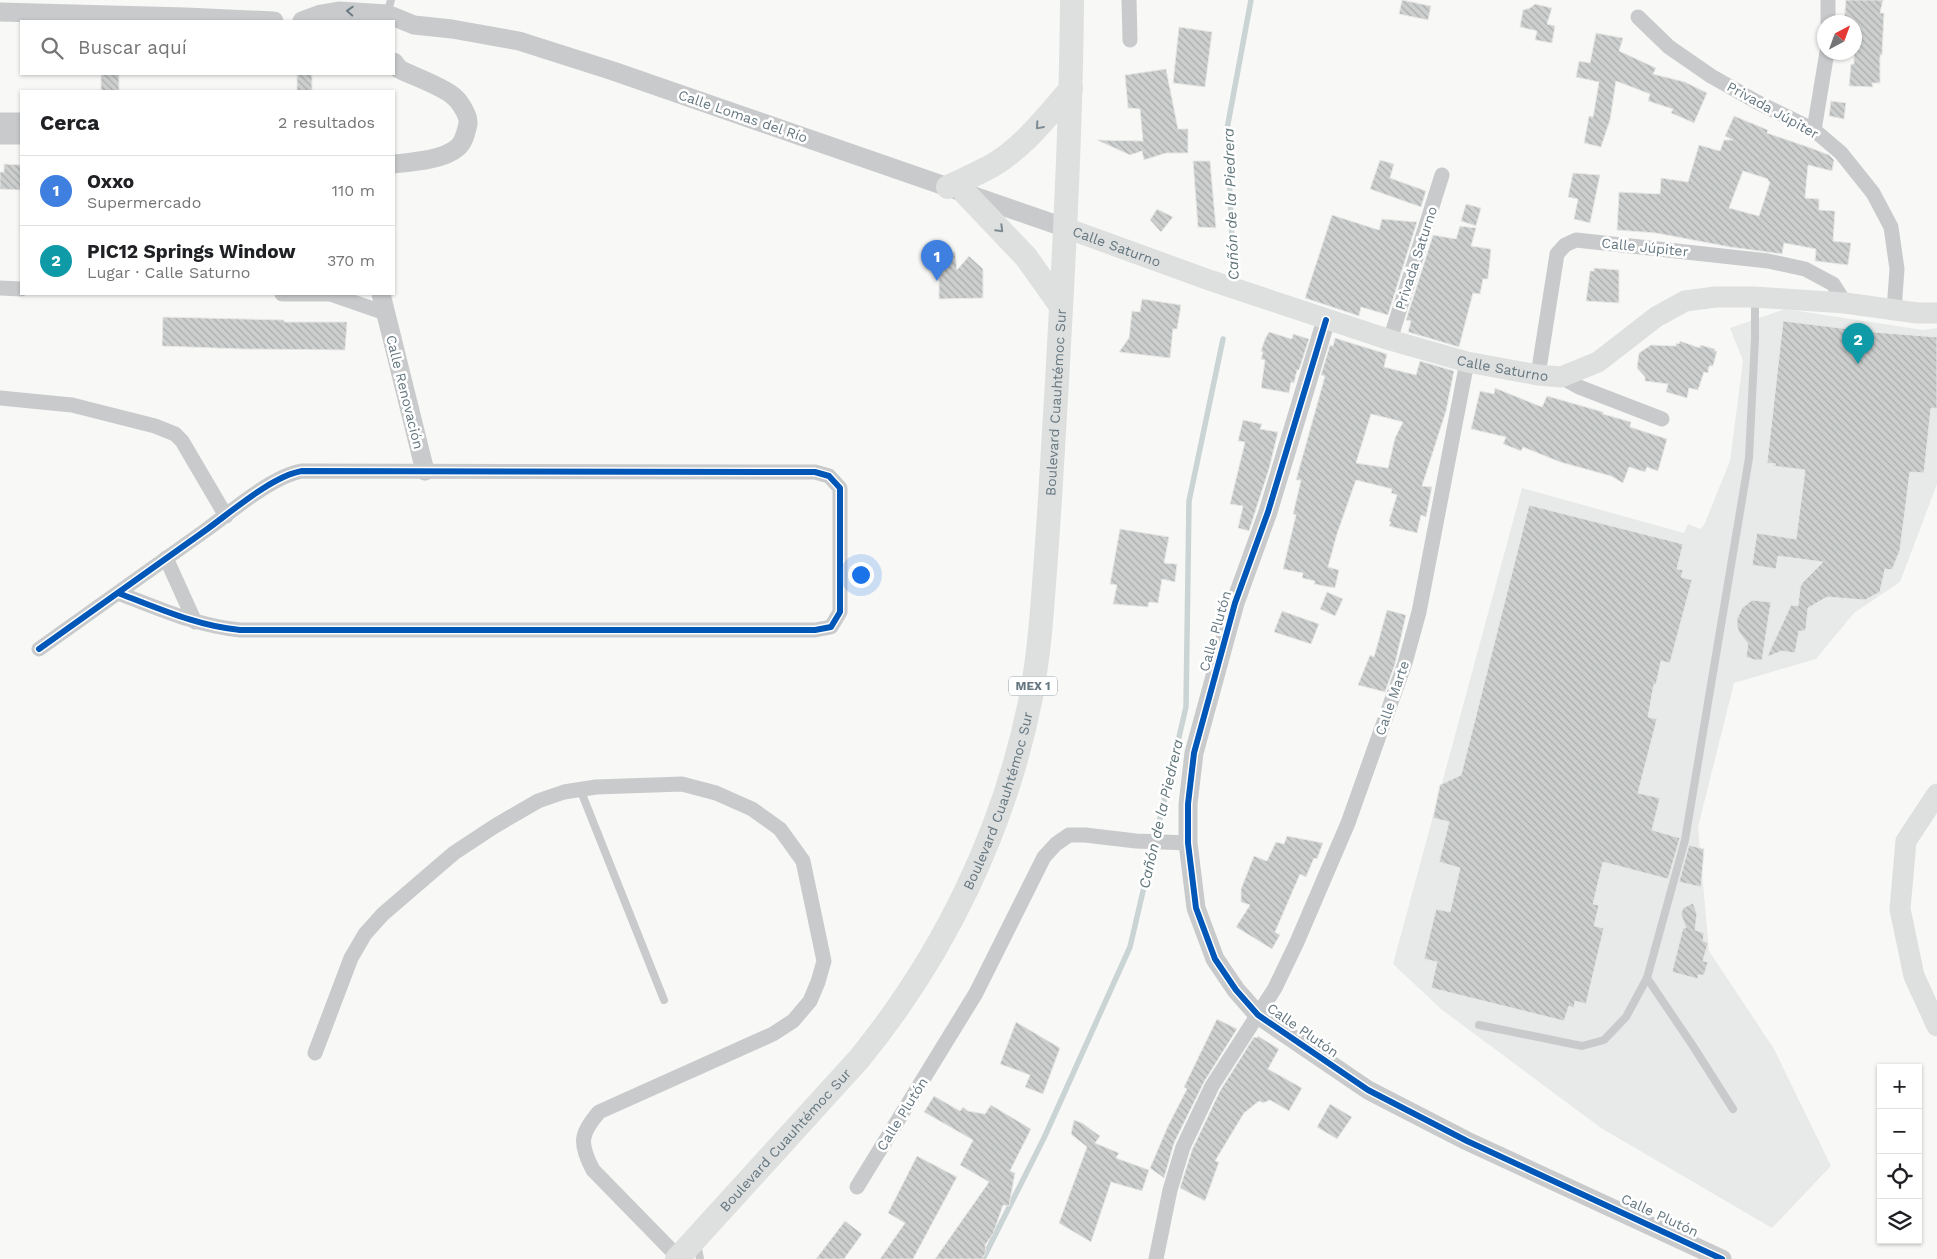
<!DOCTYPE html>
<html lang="es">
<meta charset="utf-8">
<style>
:root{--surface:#fff;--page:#f2f2f2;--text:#202124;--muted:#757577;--line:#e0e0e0;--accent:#565c60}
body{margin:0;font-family:"Work Sans",sans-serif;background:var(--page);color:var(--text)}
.controls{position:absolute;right:15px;bottom:15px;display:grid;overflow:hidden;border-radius:0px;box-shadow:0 1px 4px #0004}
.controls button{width:45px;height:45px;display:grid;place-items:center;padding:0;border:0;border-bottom:1px solid var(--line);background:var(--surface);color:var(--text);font:25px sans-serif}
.compass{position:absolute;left:1817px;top:15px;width:45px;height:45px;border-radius:50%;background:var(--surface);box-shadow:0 1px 4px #0004;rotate:41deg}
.you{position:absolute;left:860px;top:574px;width:18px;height:18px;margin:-12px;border:4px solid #fff;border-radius:50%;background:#1a73e8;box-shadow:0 0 0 8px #1a73e833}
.badge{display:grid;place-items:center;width:32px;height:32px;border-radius:50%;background:var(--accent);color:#fff;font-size:16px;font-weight:700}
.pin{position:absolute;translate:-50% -41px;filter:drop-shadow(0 1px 2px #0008)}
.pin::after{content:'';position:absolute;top:26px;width:18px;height:15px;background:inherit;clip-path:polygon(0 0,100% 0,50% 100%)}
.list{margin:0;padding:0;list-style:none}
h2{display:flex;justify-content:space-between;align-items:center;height:65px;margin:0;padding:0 20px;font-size:21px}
h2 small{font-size:16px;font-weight:400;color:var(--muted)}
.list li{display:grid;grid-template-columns:32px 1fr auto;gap:15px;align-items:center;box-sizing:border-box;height:70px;padding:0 20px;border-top:1px solid var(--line)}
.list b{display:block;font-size:19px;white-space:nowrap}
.list p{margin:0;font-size:16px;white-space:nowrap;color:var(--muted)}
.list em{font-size:16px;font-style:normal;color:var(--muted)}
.icon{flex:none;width:28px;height:28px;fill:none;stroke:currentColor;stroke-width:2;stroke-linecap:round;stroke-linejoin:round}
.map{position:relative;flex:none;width:1937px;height:1259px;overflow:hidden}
.search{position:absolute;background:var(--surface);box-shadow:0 1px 4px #0004;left:20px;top:20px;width:375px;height:55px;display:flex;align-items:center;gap:12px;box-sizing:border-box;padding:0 18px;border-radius:0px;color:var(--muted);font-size:19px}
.panel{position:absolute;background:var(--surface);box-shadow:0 1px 4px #0004;left:20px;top:90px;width:375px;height:205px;border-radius:0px}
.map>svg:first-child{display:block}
.built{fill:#e8e9e9}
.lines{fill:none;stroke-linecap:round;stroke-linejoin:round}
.stream{stroke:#cad4d5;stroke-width:5.5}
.building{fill:url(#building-back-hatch);stroke:#e8e8e6;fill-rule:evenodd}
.service{stroke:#c9cacb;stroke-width:8}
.minor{stroke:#c9cacb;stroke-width:15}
.tertiary{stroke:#c9cacb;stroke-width:19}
.secondary{stroke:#dedfdf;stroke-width:21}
.primary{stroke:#dedfdf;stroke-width:24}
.cycleway-casing{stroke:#fff;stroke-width:9}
.cycleway{stroke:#0057b8;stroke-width:6}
.oneway{stroke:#6a7b84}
.oneway2{stroke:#7d8c93}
.labels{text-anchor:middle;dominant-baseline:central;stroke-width:5;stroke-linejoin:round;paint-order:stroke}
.shield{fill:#fff;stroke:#93a0a6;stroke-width:1}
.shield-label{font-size:12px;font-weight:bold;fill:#657780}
.street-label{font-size:14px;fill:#657780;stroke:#fff}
.water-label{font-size:15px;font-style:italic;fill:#60767a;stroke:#fff}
</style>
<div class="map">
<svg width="1937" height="1259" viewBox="0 0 1937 1259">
<defs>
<pattern id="building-back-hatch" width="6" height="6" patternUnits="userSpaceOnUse" patternTransform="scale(1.25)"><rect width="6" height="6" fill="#cdcfcf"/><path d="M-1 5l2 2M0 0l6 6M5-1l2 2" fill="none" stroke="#aaadad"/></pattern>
</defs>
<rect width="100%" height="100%" fill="#f8f8f7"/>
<polygon class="built" points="1785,309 1923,330 1937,328 1937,484 1900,582 1854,613 1816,659 1734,683 1698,827 1709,951 1774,1049 1831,1166 1772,1228 1601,1128 1441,1009 1393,964 1522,488 1684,533 1688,524 1700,529 1704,525 1730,461 1743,361 1730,328"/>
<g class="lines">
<g class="stream">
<polyline points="1234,283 1227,129 1251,0"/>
<polyline points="983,1259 1044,1138 1130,947 1186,707 1189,501 1223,339"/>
</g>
</g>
<g class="building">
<polygon points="1402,0 1431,6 1428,20 1399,14"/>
<polygon points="1846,0 1883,0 1880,13 1884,13 1882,55 1880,55 1880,83 1872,83 1873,87 1849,86 1851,64 1854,64 1854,22 1844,22"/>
<polygon points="1535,4 1552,8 1547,24 1555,26 1552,43 1535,40 1537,31 1520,27 1523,10 1530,8"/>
<polygon points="1179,27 1212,32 1205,87 1173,83"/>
<polygon points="1596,33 1623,38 1619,51 1656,68 1653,74 1685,82 1707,93 1694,123 1671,113 1673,109 1648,101 1650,94 1616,81 1610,120 1601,147 1584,143 1589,116 1593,117 1599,82 1576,77 1579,61 1590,63"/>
<polygon points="1166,69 1178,129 1188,129 1188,153 1166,153 1144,160 1142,151 1130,155 1097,140 1143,141 1140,109 1128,108 1125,75"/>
<rect x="101" y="74" width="18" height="17"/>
<rect x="297" y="74" width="15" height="17"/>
<polygon points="1831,101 1846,103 1844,119 1829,116"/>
<path d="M1734 116 1768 130 1767 133 1811 148 1829 155 1834 160 1832 171 1808 165 1805 198 1819 199V210L1835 211 1833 241 1851 243 1848 265 1815 261 1816 249 1784 243 1782 254 1730 247 1656 233 1617 230 1619 192 1660 194 1661 178 1688 182 1699 145 1720 151 1724 140H1733L1725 136ZM1743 171 1768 179V181L1770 182 1759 216 1729 208Z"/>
<polygon points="1380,160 1394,164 1390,178 1426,191 1421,207 1370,189"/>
<polygon points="1193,161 1210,161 1216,228 1198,227"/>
<polygon points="4,164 21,165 21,190 0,189 0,172 4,172"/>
<polygon points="1573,173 1600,175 1590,223 1574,219 1578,199 1568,197"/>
<polygon points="1466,204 1481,208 1476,226 1461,221"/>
<polygon points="1157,209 1173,217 1161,232 1150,220"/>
<polygon points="1332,215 1379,230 1382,219 1417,222 1388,315 1361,307 1359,316 1305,298"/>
<polygon points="1460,226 1476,228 1471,246 1491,249 1488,279 1483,279 1480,294 1473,293 1459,347 1408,332 1411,321 1406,320 1433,235 1456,239"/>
<polygon points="955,252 957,270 969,256 983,269 983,298 939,299 939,253"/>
<polygon points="1594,268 1619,270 1619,303 1586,301 1590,271 1594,271"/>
<polygon points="1142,299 1181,305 1177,329 1173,329 1170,358 1119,352 1129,338 1132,311 1140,312"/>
<polygon points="163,317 284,320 284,322 347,322 345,350 242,349 162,346"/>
<polygon points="1783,321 1874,332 1937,337 1937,409 1931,408 1924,473 1910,472 1900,550 1892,570 1885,569 1880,592 1865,600 1827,597 1808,608 1806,628 1805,631 1799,631 1795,653 1782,651 1767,657 1791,605 1798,606 1800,588 1802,583 1823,562 1778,556 1776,569 1752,565 1757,533 1796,539 1805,470 1773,466 1776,464 1767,463"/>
<polygon points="1269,332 1292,339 1293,334 1309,339 1299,370 1297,370 1294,383 1291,382 1289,393 1261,388 1265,360 1261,359 1263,352 1261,351 1265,339"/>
<path d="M1335 338 1387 354 1384 367 1416 375 1420 361 1454 371 1446 411 1422 486 1432 487 1426 517 1421 515 1417 533 1389 526 1391 522 1389 521 1397 495 1391 493 1392 489 1356 480 1337 534 1328 567 1339 570 1335 588 1314 584 1315 581 1302 578 1303 573 1283 569 1296 515 1293 514 1301 480H1296L1325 376 1321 375 1330 345 1333 346ZM1371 414 1403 422 1395 438 1388 468 1356 463Z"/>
<polygon points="1680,341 1700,348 1700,345 1715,349 1714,351 1717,351 1713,366 1709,366 1708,373 1704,372 1698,390 1689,388 1687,398 1666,392 1668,384 1645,381 1645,377 1637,368 1639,353 1651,345 1676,346 1676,343 1679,344"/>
<polygon points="1495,388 1542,407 1547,396 1603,412 1603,414 1631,422 1630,427 1667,439 1658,471 1647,467 1645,472 1629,467 1623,483 1611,476 1560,462 1523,447 1521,451 1503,444 1506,437 1471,429 1480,391 1494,394"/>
<polygon points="1243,420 1262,424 1260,429 1278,432 1269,469 1249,531 1238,528 1243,506 1230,504 1245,442 1238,441"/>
<polygon points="1529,505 1683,544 1677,569 1683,570 1681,577 1692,580 1670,663 1661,661 1656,685 1654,684 1648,717 1657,719 1638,793 1660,798 1652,830 1680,838 1668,879 1603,862 1593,904 1599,905 1594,926 1604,928 1586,1004 1575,1001 1574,1008 1569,1006 1564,1021 1431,988 1437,962 1424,959 1436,909 1450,912 1460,868 1439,862 1449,822 1433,818 1440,785 1461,775"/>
<polygon points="1120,529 1169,537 1164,563 1177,564 1175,582 1162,579 1158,603 1149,602 1148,607 1113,604 1117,585 1110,584"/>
<polygon points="1327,592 1343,599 1335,616 1320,609"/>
<polygon points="1752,600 1771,602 1762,660 1755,660 1746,657 1748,644 1739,632 1737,626 1737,619 1742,608"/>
<polygon points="1387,610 1406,615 1395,664 1385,692 1358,685 1370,655 1374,657"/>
<polygon points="1282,611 1319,624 1311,644 1274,632"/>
<polygon points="1287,836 1323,843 1317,859 1314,858 1306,877 1300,874 1275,932 1280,935 1272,949 1236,927 1250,905 1241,902 1241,889 1254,856 1267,861 1276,842 1284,844"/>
<polygon points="1689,845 1704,849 1701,887 1679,882"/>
<polygon points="1693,903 1697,914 1695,930 1704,933 1703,941 1708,943 1703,961 1708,962 1704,975 1698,975 1698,979 1672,972 1683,928 1686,928 1681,914 1683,908"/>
<polygon points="1217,1019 1237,1029 1204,1082 1174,1143 1164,1178 1150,1168 1168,1126 1187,1089 1184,1087"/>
<polygon points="1016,1022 1060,1048 1043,1094 1025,1087 1030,1075 1000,1064"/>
<polygon points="1258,1036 1279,1049 1268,1069 1302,1088 1289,1111 1270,1100 1263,1103 1259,1101 1244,1113 1215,1161 1219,1162 1205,1201 1180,1188 1192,1150 1220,1091 1254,1037 1257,1038"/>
<polygon points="934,1096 960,1111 963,1107 968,1111 985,1114 991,1105 1031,1129 1010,1171 1015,1173 1009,1206 1003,1205 993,1234 985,1245 986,1252 982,1259 935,1259 989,1182 960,1165 973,1140 924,1112"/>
<polygon points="1330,1104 1352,1117 1337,1139 1317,1127"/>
<polygon points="1074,1120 1082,1123 1100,1136 1095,1143 1119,1153 1116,1158 1149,1170 1142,1191 1111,1182 1091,1242 1059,1223 1087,1147 1071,1134"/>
<polygon points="917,1156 957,1177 913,1259 880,1259 905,1223 888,1213"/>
<polygon points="845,1221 862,1234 844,1259 816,1259"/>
</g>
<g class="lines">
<g class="service">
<polyline points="387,14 391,0"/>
<polyline points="580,789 664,1000"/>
<polyline points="1479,1025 1582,1046 1604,1040 1626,1017 1647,978"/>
<polyline points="1733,1109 1693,1046 1647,978 1685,840 1749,458 1755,338 1755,300"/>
<polyline points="697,1243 700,1259"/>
</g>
<g class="minor">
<polyline points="1129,0 1130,40"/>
<polyline points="1828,0 1828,22"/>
<polyline points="1638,17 1669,47 1711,76 1757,102 1814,130 1841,153 1873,193 1891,227 1897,269 1894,310"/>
<polyline points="1814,130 1827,52"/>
<polyline points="0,288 21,289"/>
<polyline points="282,294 337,294"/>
<polyline points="333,295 385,313"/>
<polyline points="1390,340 1442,175"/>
<polyline points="1538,375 1557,254 1565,245 1576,240 1768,261 1805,269 1833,284 1845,303"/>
<polyline points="1561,377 1579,387 1662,419"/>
<polyline points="0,398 72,405 155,426 175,434 182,441 226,516"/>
<polyline points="166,558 195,622"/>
<path d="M39 649C95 609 150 570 206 530 231 512 272 476 302 471L815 472 829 476 840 488V612L831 627 815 630H240C197 626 158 608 118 593"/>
<path d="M315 1053 351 958 365 934 383 914 454 853 495 826 538 801 564 792 596 787 682 784 716 793 752 809 780 829 803 861 824 961 818 982 810 1001 793 1021 773 1034 599 1112C580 1134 579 1143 593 1170L678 1257"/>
<polyline points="857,1187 976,993 1044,857 1056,844 1069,835 1085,835 1136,841 1188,843"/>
<polyline points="1156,1259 1170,1190 1183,1147 1212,1086 1275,988 1297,942 1348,823 1405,663 1419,612 1467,362"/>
</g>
<g class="tertiary">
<polyline points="0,12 186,17 274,21"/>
<polyline points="302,21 321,14 339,11 387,14 414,25 452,29 519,41 613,71 1066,228"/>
<path d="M394 62 399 69C413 76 441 86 452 95 459 100 469 115 468 124 466 132 464 143 457 148 443 160 412 162 394 164"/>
<polyline points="0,122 21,122"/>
<polyline points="0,135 21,135"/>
<polyline points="381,294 425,471"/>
<polyline points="1326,320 1268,512 1235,603 1194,753 1188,804 1188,843 1196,908 1215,959 1236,990 1258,1015 1368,1090 1467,1141 1722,1259"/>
</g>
<g class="secondary">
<path id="s1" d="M1066 228 1209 280 1390 340 1467 362 1538 375 1561 377 1598 362 1656 317 1685 301 1716 297H1754L1845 303 1917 313H1937"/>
<polyline points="1937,794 1906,841 1900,909 1914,976 1937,1026"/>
</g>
<g class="primary">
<path d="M948 187C963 180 979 173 993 165 1025 146 1047 116 1071 89"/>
<polyline points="966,194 1026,257 1061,306"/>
<path id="s2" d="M677 1259 859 1059C944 955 1005 829 1031 697 1039 655 1042 613 1045 570 1050 508 1053 445 1057 382 1064 255 1071 128 1072 0"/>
</g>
<g class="cycleway-casing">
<g id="cycleway">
<polyline points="1326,320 1268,512 1235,603 1194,753 1188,804 1188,843 1196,908 1215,959 1236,990 1258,1015 1368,1090 1467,1141 1722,1259"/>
<path d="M39 649C95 609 150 570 206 530 231 512 272 476 302 471L815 472 829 476 840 488V612L831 627 815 630H240C197 626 158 608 118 593"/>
</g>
</g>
<use href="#cycleway" class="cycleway"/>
</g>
<defs><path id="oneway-chevron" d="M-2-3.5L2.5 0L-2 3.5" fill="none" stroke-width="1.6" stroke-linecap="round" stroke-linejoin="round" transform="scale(1.25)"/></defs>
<use class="oneway" href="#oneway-chevron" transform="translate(350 11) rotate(-177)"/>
<g class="oneway2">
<use href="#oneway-chevron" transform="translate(1039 126) rotate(131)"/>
<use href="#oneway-chevron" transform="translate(1000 229) rotate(45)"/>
</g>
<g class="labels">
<rect class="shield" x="1009" y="676.5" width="48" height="19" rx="4"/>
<g class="shield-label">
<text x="1033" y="686">MEX 1</text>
</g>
<g class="street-label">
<text transform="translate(1773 110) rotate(29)">Privada Júpiter</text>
<text transform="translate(743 116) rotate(19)">Calle Lomas del Río</text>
<text stroke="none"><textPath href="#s1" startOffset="54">Calle Saturno</textPath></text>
<text transform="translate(1645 247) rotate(6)">Calle Júpiter</text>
<text transform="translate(1416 258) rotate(-72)">Privada Saturno</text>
<text stroke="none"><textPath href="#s1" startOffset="459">Calle Saturno</textPath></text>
<text transform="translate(405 392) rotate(76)">Calle Renovación</text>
<text stroke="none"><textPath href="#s2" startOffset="971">Boulevard Cuauhtémoc Sur</textPath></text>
<text transform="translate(1215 631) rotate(-74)">Calle Plutón</text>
<text transform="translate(1392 698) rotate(-71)">Calle Marte</text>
<text stroke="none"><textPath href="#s2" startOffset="566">Boulevard Cuauhtémoc Sur</textPath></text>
<text transform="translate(1303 1030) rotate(35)">Calle Plutón</text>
<text transform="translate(902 1114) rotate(-58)">Calle Plutón</text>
<text stroke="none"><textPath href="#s2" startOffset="161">Boulevard Cuauhtémoc Sur</textPath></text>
<text transform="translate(1660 1215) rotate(25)">Calle Plutón</text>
</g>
<g class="water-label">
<text transform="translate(1231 204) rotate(-92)">Cañón de la Piedrera</text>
<text transform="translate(1161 814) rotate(-77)">Cañón de la Piedrera</text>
</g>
</g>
</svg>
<div class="controls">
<button>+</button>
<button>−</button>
<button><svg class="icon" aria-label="locate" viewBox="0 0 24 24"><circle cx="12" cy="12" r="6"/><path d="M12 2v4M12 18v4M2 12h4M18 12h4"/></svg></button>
<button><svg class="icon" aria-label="layers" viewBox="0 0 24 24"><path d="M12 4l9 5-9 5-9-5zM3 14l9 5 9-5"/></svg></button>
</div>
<svg class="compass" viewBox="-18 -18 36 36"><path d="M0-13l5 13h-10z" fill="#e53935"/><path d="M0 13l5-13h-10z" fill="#757577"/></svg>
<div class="you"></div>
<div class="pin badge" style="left:937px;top:281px;background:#3f7fe0">1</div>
<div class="pin badge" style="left:1858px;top:364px;background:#0f9aa8">2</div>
<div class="search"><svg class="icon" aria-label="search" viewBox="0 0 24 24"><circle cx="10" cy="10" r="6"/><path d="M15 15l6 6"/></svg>Buscar aquí</div>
<section class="panel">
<h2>Cerca<small>2 resultados</small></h2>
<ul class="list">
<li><span class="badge" style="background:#3f7fe0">1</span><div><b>Oxxo</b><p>Supermercado</p></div><em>110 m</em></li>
<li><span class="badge" style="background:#0f9aa8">2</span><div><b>PIC12 Springs Window</b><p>Lugar · Calle Saturno</p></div><em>370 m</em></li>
</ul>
</section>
</div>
